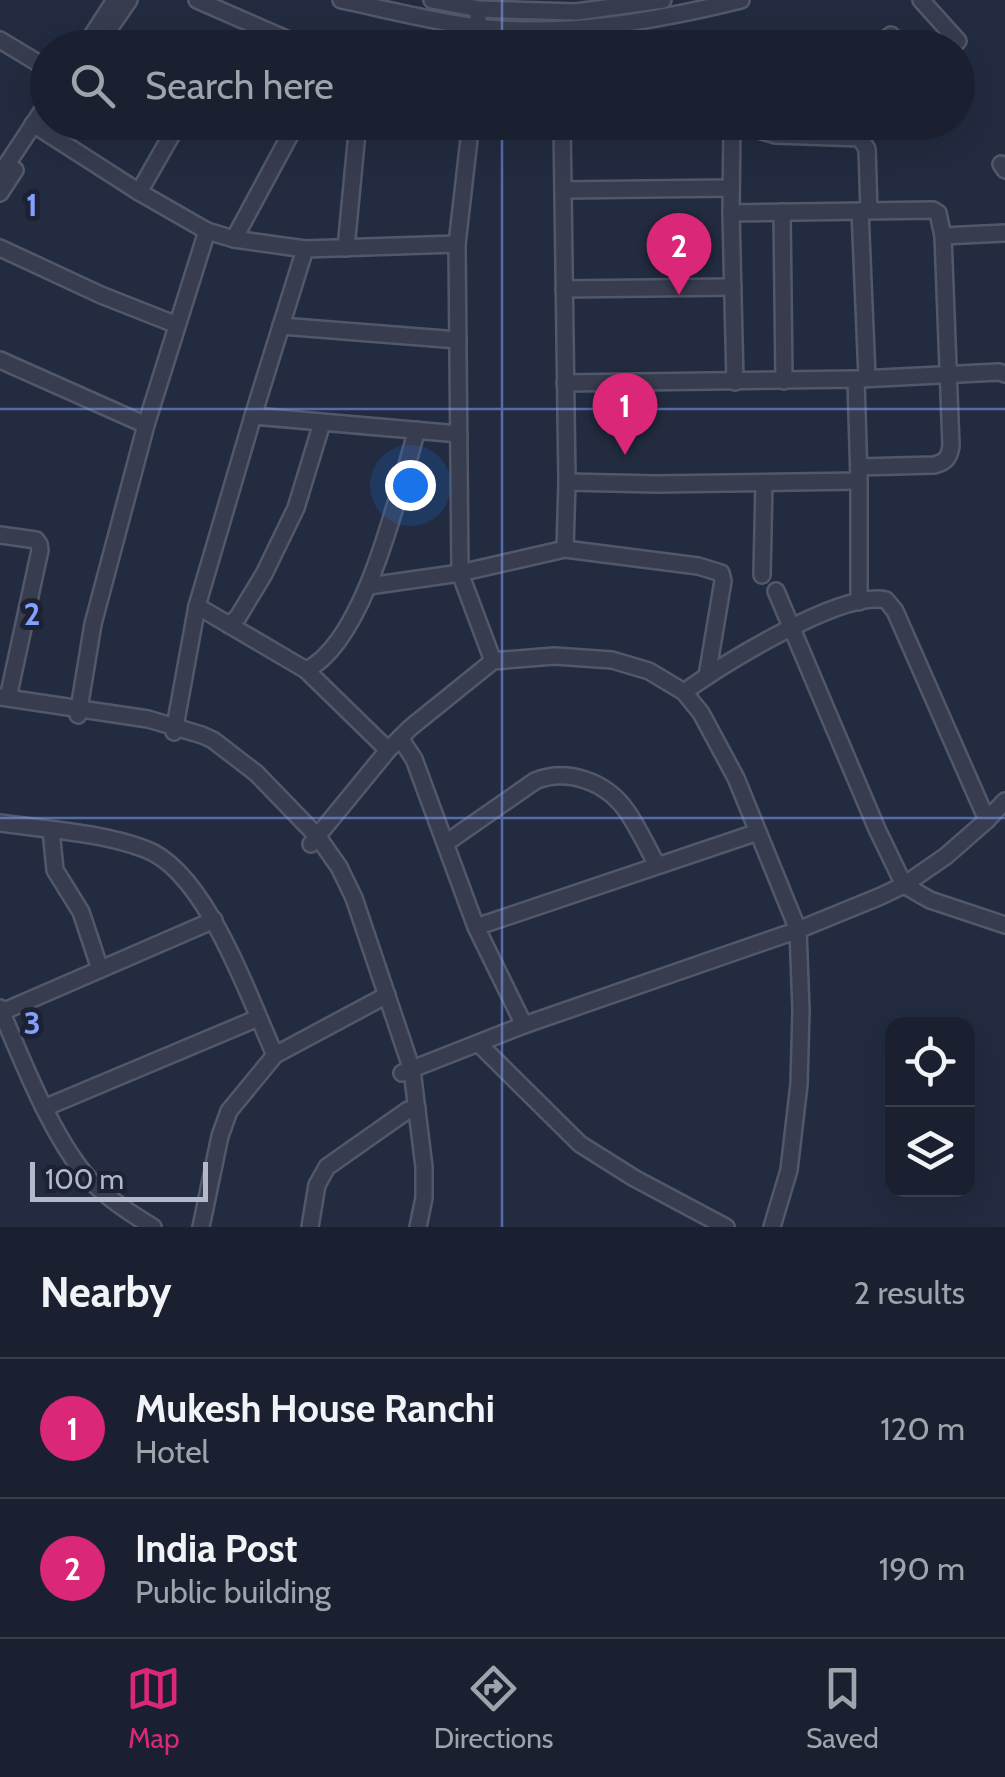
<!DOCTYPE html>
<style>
:root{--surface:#1a2030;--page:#232838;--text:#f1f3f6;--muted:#9fa3ab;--line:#383e4c;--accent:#db2777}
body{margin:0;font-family:Cabin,sans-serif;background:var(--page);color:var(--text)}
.controls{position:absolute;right:30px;bottom:30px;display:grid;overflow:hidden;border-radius:20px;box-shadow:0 10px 40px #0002}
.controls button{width:90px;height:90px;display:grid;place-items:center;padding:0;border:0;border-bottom:2px solid var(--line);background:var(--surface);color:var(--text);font:50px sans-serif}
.scale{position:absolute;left:30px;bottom:25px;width:178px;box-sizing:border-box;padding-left:10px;border:5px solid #b3b8ca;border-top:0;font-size:28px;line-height:35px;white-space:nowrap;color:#b3b8ca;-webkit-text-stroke:8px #1c2234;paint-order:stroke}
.you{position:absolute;left:410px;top:485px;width:35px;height:35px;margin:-25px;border:8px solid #fff;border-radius:50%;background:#1a73e8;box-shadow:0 0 0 15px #1a73e833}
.badge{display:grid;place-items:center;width:65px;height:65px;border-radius:50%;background:var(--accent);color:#fff;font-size:32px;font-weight:700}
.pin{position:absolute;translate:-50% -82px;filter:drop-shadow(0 2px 5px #0008)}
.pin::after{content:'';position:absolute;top:52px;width:35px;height:30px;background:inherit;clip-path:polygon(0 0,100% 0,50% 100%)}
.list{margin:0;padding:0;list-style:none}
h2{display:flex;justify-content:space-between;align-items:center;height:130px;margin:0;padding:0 40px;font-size:42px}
h2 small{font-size:32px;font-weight:400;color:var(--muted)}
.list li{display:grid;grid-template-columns:65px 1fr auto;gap:30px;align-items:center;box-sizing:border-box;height:140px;padding:0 40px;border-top:2px solid var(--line)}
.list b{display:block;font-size:38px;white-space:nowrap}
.list p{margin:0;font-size:32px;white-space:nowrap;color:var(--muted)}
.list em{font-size:32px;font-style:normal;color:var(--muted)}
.icon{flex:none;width:55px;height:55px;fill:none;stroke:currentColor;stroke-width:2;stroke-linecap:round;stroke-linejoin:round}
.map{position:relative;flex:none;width:1005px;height:1227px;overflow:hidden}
.search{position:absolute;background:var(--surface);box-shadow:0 10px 40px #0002;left:30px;right:30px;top:30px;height:110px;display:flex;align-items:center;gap:25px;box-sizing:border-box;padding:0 35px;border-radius:55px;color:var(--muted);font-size:38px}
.sheet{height:410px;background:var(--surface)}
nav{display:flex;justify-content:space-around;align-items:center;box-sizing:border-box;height:140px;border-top:2px solid var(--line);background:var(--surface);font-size:28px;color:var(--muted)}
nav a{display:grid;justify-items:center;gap:5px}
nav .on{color:var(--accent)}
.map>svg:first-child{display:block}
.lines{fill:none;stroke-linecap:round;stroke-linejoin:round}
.minor-casing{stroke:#52586a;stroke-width:20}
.minor{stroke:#373d4f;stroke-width:15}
.grid{fill:none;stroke:#84a0ff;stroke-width:2.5;stroke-opacity:0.55}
.grid-label{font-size:32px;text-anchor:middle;font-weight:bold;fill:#84a0ff;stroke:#1c2234;stroke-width:10;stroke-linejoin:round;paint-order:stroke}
</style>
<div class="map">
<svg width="1005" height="1227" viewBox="0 0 1005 1227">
<rect width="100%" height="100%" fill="#222b40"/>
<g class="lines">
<g class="minor-casing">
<g id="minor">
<polyline points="197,0 307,48"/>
<path d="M341 0C385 9 431 21 476 27 566 37 655 21 741 0"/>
<polyline points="432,0 479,9 576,12 663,0"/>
<polyline points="921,0 958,41"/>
<polyline points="0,40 48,69"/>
<polyline points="84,48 115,0"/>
<polyline points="96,48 129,0"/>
<polyline points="476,48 478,17"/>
<polyline points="873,48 891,35"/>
<polyline points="471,122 457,244 460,573 493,661"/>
<polyline points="732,122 731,213 735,382"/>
<polyline points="732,123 776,135 860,138 867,149 869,211"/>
<polyline points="33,124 139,192 207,231 234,239 305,249 457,244"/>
<polyline points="1001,164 1005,170"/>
<polyline points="0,175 48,102"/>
<polyline points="563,190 731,188"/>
<polyline points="139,192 179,122"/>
<polyline points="0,193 15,170"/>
<polyline points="860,211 867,377"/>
<polyline points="782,212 784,381"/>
<path d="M731 213 933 210 938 213 943 236 951 446C949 458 946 462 934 465L859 467"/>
<polyline points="943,236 1005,233"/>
<polyline points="234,239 297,122"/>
<polyline points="0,248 101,295 177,325"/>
<polyline points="346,248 358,122"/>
<polyline points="564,289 733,287"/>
<polyline points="281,326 458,340"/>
<polyline points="0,360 146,425"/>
<polyline points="860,379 999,372 1005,374"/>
<polyline points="565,383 856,379 859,481 859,602"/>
<polyline points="253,416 459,434"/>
<polyline points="567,482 656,484 859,481"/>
<polyline points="0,535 36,540 39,544 40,550 8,698"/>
<polyline points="565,549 698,566 721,573 723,581 707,676"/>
<polyline points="762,575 764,483"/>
<polyline points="369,586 460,573 565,549 567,482 562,122"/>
<polyline points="776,591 877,829 904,885 930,900 1005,925"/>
<path d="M197 606 306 670C366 641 398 492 417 430"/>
<polyline points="229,625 238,617 264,574 296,508 322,423"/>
<polyline points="306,670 388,750"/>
<path d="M684 692C722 665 841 590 886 600L895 611 987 820"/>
<polyline points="0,697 148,719 202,735 213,740 256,773 318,837 339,867 354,898 412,1070 424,1167 424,1198 418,1227"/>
<polyline points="78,715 93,624 146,425 207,231"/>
<polyline points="174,732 197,606 253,416 305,249"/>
<polyline points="400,738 414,759 476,927 524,1025"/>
<path d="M0 823C48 830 99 832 145 849 206 871 249 998 275 1055"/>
<polyline points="51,830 55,870 81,912 100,969"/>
<path d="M446 843 535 781C567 768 605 781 626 810 638 827 647 847 657 865"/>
<polyline points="311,844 388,750 410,728 493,661 554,656 612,660 649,671 684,692 701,713 736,778 798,930 801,1010 799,1084 789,1170 772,1227"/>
<polyline points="476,927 758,832"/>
<path d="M0 1008C21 1058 57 1150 96 1186 113 1202 133 1215 153 1227"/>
<polyline points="2,1012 214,920"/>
<polyline points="479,1044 580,1144 634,1178 726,1227"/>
<polyline points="402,1073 524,1025 798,930 881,896 904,885 946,856 987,820 1005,801"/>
<polyline points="44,1108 258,1018"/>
<polyline points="201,1227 220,1136 229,1111 275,1055 387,995"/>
<polyline points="310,1227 317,1185 327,1167 408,1110 417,1108"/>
</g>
</g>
<use href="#minor" class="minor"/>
</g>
<path class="grid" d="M502 0V48M502 122V1227M0 409H1005M0 818H1005"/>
<g class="grid-label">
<text x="32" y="216">1</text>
<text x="32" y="625">2</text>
<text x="32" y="1034">3</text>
</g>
</svg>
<div class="controls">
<button><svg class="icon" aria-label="locate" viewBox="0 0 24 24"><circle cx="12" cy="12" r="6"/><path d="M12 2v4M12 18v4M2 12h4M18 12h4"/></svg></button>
<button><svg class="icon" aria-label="layers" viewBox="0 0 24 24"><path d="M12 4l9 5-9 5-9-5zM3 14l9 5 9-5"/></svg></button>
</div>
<div class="scale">100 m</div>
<div class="you"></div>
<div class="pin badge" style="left:625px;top:455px">1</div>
<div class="pin badge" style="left:679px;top:295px">2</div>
<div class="search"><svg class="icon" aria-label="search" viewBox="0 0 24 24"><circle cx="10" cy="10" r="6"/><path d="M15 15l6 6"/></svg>Search here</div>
</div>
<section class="sheet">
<h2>Nearby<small>2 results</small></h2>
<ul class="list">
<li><span class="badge">1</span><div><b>Mukesh House Ranchi</b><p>Hotel</p></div><em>120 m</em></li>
<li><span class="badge">2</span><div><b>India Post</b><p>Public building</p></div><em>190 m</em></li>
</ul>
</section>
<nav>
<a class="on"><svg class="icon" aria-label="map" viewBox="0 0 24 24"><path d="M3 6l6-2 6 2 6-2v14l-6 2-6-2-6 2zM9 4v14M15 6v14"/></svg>Map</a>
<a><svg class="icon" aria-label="directions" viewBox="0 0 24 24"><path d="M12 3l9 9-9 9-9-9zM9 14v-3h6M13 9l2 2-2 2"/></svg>Directions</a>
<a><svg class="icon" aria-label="saved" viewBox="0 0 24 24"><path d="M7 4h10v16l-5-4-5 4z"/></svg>Saved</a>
</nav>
